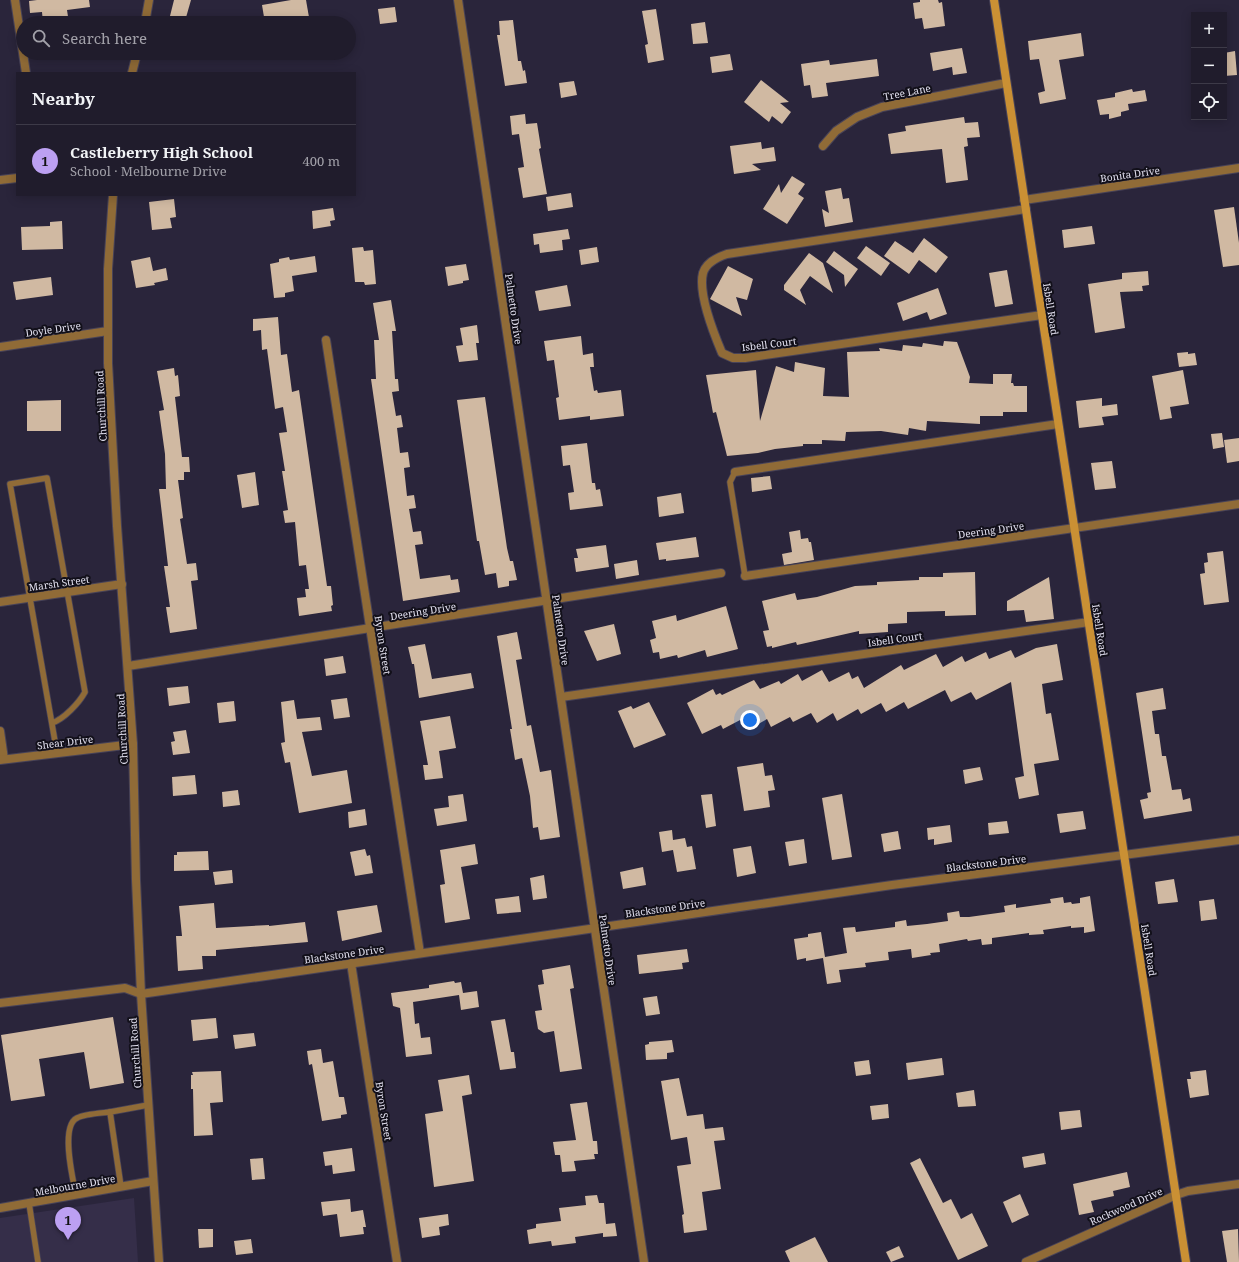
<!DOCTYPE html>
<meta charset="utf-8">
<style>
:root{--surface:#201c2c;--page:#2d2938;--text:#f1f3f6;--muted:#a2a1a9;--line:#3d3a48;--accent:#bca0f2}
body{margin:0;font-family:"Noto Serif",serif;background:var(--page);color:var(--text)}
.controls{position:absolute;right:12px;top:12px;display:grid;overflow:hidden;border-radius:0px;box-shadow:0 2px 10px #0003}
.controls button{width:36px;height:36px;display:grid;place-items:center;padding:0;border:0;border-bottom:1px solid var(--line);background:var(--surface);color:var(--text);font:20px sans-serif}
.you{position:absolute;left:750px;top:720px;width:14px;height:14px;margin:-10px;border:3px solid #fff;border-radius:50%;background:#1a73e8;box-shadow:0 0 0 6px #1a73e833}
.badge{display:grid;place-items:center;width:26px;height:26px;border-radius:50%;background:var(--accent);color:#111;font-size:13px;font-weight:700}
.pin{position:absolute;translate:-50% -33px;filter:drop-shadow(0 1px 2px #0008)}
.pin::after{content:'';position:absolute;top:21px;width:14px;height:12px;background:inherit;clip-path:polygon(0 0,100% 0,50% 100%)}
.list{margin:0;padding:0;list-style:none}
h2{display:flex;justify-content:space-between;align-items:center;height:52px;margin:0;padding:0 16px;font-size:17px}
h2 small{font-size:13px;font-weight:400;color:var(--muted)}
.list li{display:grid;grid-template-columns:26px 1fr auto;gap:12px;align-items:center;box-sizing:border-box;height:72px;padding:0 16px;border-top:1px solid var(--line)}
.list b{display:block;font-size:15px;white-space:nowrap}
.list p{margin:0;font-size:13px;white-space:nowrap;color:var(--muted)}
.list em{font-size:13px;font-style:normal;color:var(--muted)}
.icon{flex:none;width:22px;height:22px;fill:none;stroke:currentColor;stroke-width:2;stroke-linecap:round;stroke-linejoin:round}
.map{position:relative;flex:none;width:1239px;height:1262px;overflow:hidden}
.search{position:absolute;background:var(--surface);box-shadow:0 2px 10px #0003;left:16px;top:16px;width:340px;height:44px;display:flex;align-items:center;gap:10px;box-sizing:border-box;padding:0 14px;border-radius:22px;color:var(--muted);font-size:15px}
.panel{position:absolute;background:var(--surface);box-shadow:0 2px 10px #0003;left:16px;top:72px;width:340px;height:124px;border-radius:0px}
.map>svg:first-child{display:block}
.built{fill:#352e49}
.building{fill:#d0b9a2}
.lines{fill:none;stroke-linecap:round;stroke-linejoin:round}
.lane-casing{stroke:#484358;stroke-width:7}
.street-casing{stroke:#484358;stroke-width:10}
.secondary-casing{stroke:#484358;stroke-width:10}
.lane{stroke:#906b37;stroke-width:5.5}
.street{stroke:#906b37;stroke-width:8}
.secondary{stroke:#ca9034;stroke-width:8}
.labels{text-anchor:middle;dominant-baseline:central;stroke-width:4;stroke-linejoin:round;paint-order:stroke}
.street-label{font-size:10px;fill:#e3e1f0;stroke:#12101a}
</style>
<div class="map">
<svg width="1239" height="1262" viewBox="0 0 1239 1262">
<rect width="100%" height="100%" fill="#2a253b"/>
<polygon class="built" points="134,1198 138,1262 0,1262 0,1218"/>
<g class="building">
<polygon points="37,0 89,0 90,7 67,10 69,23 43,23 42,12 30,13 29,1"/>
<polygon points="174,0 191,0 185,21 170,16"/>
<polygon points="291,0 306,0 310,23 265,23 262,5"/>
<polygon points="920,0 938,0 939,3 942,2 945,26 924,29 922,18 915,19 913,3 920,2"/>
<polygon points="395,7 397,22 380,24 378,9"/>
<polygon points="656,9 664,60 648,63 645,45 648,44 642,11"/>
<polygon points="513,20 518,61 521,61 523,71 525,70 527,83 505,86 497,35 500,35 499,21"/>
<polygon points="705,22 708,43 693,44 691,24"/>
<polygon points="1081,33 1084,56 1059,60 1066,99 1040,104 1038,93 1045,91 1039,59 1030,60 1028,41"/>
<polygon points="962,48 967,73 953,75 952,67 933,71 930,53"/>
<polygon points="1235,51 1237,75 1224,76 1224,53"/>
<polygon points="730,54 733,70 712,73 710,57"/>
<polygon points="877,59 879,76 826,83 828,96 812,98 810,85 804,86 801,64 829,60 830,65"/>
<polygon points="761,80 789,102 780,103 791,112 782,124 772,116 769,122 744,102"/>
<polygon points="574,81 577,95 561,98 559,83"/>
<polygon points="1132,89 1133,92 1145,90 1147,101 1128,104 1129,110 1121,112 1121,116 1109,119 1109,114 1100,115 1097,100 1115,97 1115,93"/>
<polygon points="525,114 526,124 537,123 541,148 539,149 547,194 523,198 518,168 524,167 519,134 512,135 510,116"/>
<polygon points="964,117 965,123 978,122 980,137 967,138 968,146 964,147 968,180 946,183 942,149 891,154 888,134 906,131 905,126"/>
<polygon points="761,142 762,149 774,147 776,161 752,164 761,170 734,174 730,146"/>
<polygon points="792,176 805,184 798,194 804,198 787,224 763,209 779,184 781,193"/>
<polygon points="841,188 843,199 849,198 853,222 825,227 822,209 829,213 825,191"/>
<polygon points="571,193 573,207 548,211 546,197"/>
<polygon points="174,199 176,217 170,218 172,228 152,230 149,202"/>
<polygon points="1234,207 1239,243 1239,265 1223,267 1214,210"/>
<polygon points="333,208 335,220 330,221 331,226 313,229 312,211"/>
<polygon points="62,221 63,249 22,250 21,227 50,226 50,222"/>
<polygon points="1092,226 1095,244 1064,248 1062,230"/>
<polygon points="568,229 570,239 562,240 563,250 540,253 539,244 534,245 533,234"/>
<polygon points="924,238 948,257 936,273 919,260 909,274 884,256 895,241 913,253"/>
<polygon points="866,246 890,263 881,276 857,258"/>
<polygon points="363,247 364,251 373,250 376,284 365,285 364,282 355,282 352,248"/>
<polygon points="597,247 599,262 581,265 579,250"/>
<polygon points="834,251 858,269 845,287 844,275 826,262"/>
<polygon points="809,253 823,263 833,293 810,276 800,290 806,305 784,290 784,285"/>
<polygon points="315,256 317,272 292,276 294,291 285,293 285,297 274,298 270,264 279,262 279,259 289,257 290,260"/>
<polygon points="150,257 153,271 166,268 168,280 154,283 155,285 136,288 131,261"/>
<polygon points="466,264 469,280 463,281 463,283 448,286 445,267"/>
<polygon points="728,266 753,279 747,300 736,297 742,316 710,299"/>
<polygon points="1007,270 1013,304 995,307 989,273"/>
<polygon points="1148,271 1149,285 1142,286 1143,291 1120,292 1125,328 1095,333 1088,284 1122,279 1122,273"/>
<polygon points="51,277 53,295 16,300 13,282"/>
<polygon points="567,285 571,306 539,311 535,291"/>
<polygon points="938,288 947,314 930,320 927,312 903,321 897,303"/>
<polygon points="391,300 396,331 392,331 395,379 398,379 399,391 392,392 396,416 401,415 403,427 397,428 400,453 408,452 410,467 404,468 407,496 414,495 416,508 409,509 413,532 421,531 423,544 415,545 420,579 450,575 451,580 458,579 460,592 403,601 371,379 376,379 374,340 379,340 373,303"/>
<polygon points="278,317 281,355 287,354 292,392 299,390 327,586 331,586 333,605 331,606 332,611 299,616 297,598 306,597 305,589 309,589 306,565 299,566 295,522 285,523 283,511 288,510 282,471 285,471 279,433 287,432 283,407 275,409 267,349 262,350 261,330 253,331 253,319"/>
<polygon points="477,325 479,343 476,343 478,360 459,362 456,346 463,345 460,328"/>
<polygon points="581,336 583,355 593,353 594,367 590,367 594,391 597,390 598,393 621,390 624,416 590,420 590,416 559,420 556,398 559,397 554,360 547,361 544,341"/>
<polygon points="944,341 957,342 970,377 969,383 993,384 993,374 1012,374 1011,383 1013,383 1014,386 1027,386 1027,412 1003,412 1003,416 980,416 980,424 927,421 926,431 909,428 908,435 881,431 846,432 845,441 822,440 822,444 803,444 803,446 775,449 758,453 727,456 716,412 713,413 706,375 756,370 760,421 776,366 794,372 795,362 825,368 823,396 849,397 847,352 880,351 879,348 902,351 903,345 922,347 923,343 943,346"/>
<polygon points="1188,352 1188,354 1195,353 1197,365 1179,367 1177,353"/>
<polygon points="174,368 175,376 178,375 180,396 175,397 182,457 189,457 190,472 184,472 184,480 178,480 183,518 180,519 187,564 196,563 198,580 191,581 197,629 170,633 166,607 170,607 164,566 168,566 159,489 166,489 165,454 159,411 164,410 157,371"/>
<polygon points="1183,370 1189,404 1170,407 1172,418 1160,420 1152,376"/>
<polygon points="485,397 507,548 510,561 513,561 517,580 509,581 509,586 498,588 496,573 485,575 479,541 477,541 457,400"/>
<polygon points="1102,398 1102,406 1117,404 1118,415 1102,417 1104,425 1079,428 1076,401"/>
<polygon points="61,400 61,431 27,431 27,401"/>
<polygon points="1222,433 1224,447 1213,449 1211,434"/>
<polygon points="1239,438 1239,461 1227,463 1224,440"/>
<polygon points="587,443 592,483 595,483 596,490 600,489 603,506 570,510 568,493 574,492 570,465 563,466 561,446"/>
<polygon points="1112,461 1116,488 1095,490 1091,463"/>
<polygon points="255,472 259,505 242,508 237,475"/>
<polygon points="770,476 772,489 752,492 751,478"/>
<polygon points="681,493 684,513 659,517 657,497"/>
<polygon points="800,530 801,539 808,538 809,542 811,542 814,560 784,565 782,554 792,552 789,532"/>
<polygon points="696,537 699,557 666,561 666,559 659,560 656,543"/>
<polygon points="606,545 609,567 576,572 574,558 578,558 576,549"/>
<polygon points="1223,551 1229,602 1204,605 1200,574 1205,573 1204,563 1208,562 1207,553"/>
<polygon points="637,560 639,575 616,579 614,564"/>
<polygon points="975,572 976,615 945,616 945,611 907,612 907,623 888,624 888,632 859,634 859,631 797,645 796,642 772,648 772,646 767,647 763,631 769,630 762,601 795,593 797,600 817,597 855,586 877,585 877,582 919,580 919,577 943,577 943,573"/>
<polygon points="1049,577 1054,619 1026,622 1024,610 1007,611 1007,601"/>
<polygon points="726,606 738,649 707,657 705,650 678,658 677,655 660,659 659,652 653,653 650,640 656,638 652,621 676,615 677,621"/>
<polygon points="614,624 621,654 597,661 584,631"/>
<polygon points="517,632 522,659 516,660 527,726 531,725 540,772 551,770 560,837 540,840 538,827 533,828 530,796 522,758 515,760 510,729 512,729 497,636"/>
<polygon points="425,644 432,679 471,673 474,688 419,698 414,664 412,664 408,647"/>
<polygon points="1057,644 1063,680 1042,684 1046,714 1051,713 1059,760 1034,764 1039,795 1019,799 1015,778 1024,776 1011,682 976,700 971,692 951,702 945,690 908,709 904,702 886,712 881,703 861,714 858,709 837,721 833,713 817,723 811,713 793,722 790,717 771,727 767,719 748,730 742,719 723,729 721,725 702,734 687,703 713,689 716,695 720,693 722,695 754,680 760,689 779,681 781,684 798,674 802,681 822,670 829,682 849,672 852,679 858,676 864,688 901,665 904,670 936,654 943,667 962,656 965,662 986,652 989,659 1011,650 1015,658 1036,648"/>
<polygon points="343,656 346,673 326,676 324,659"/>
<polygon points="188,686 190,703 169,706 167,688"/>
<polygon points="1163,688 1166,709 1152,711 1155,734 1159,734 1162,756 1166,756 1172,790 1181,789 1183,800 1190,798 1192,811 1144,819 1140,800 1148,798 1147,793 1151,792 1136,693"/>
<polygon points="347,698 350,717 334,719 331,700"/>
<polygon points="294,700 297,719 320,717 322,730 302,732 312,776 347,770 352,803 299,813 290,762 285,763 281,743 285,742 281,702"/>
<polygon points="234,701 236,721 219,723 217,703"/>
<polygon points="649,702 666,735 634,748 618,711 631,706 633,709"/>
<polygon points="450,716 456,748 439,751 443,778 425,780 423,765 428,765 420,721"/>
<polygon points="186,730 190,753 173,755 171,742 175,741 173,732"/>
<polygon points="763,763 765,776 772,775 775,790 768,791 770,807 744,811 737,767"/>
<polygon points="980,767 983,780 965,784 963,770"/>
<polygon points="195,775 197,794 173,796 172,777"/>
<polygon points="238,790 240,805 223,807 222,792"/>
<polygon points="463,794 467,821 437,826 434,809 449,807 448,796"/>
<polygon points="712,794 716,826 706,828 701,795"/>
<polygon points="842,794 852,857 832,860 822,798"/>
<polygon points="365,809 367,825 349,828 348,812"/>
<polygon points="1083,811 1086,829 1060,833 1057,814"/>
<polygon points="1007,821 1009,833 989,835 988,823"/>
<polygon points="950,825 952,842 934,845 934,839 928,840 927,828"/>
<polygon points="672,830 673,840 685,838 687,847 692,846 696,869 677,872 673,850 662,852 659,832"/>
<polygon points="898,831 901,849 884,852 881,834"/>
<polygon points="804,839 807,863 789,866 785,842"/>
<polygon points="475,844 478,864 461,867 470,919 445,923 440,885 445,884 440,850"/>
<polygon points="751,846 756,873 737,877 733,849"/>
<polygon points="365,849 367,856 370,855 373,873 355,876 350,852"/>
<polygon points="208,851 209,870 174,871 174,855 177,855 177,852"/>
<polygon points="643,867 646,885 623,889 620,872"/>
<polygon points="232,870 233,883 215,885 213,872"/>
<polygon points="544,875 547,898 533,900 530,878"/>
<polygon points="1174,879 1178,902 1158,904 1155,882"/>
<polygon points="519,896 521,912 497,914 495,899"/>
<polygon points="1090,896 1095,931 1084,933 1084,927 1071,928 1071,926 1043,930 1044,934 1029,935 1029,933 992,938 992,944 982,945 981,939 968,941 967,939 939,944 940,952 930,953 931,955 912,958 911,949 888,952 889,960 865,963 866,967 839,970 841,982 827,984 823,958 806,961 806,958 797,960 794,939 808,937 808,934 821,932 825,957 847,953 843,928 855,927 856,932 895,927 895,922 906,920 907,926 927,924 948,921 947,913 959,911 960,917 969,917 1005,912 1004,906 1016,904 1016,908 1051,903 1050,899 1063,897 1064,903 1071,902 1072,904 1080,903 1080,898"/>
<polygon points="1214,899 1217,919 1201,921 1199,901"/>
<polygon points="214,903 216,928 269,925 269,926 305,922 308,942 216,950 216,956 202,956 203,969 178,971 176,936 182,936 179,906"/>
<polygon points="377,905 382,932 342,941 337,911"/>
<polygon points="687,949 689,962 682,963 683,969 639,974 637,955"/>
<polygon points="570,965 574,988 570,989 582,1069 560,1072 554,1031 544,1033 538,1029 535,1011 542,1010 538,985 544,984 542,970"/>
<polygon points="454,981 455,983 461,982 463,993 477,991 479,1007 461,1010 459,995 413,1002 415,1024 419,1023 421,1038 430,1037 432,1054 406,1057 400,1008 393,1006 391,993 429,988 429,985"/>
<polygon points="657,996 660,1014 646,1016 643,998"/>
<polygon points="113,1017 124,1083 90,1089 84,1052 39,1059 45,1096 11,1101 1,1035"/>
<polygon points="216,1018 218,1038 193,1041 191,1020"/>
<polygon points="505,1019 511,1052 514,1052 516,1068 500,1070 491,1021"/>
<polygon points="254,1033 256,1046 235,1049 233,1035"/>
<polygon points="672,1040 674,1052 667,1053 667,1059 646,1060 645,1045 649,1044 649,1042"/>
<polygon points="321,1049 323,1063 333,1061 339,1097 344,1097 347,1114 341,1115 341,1118 322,1121 312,1064 309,1065 307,1051"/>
<polygon points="942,1058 944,1075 908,1080 906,1063"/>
<polygon points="869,1060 871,1074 856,1076 854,1062"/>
<polygon points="1206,1070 1209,1095 1190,1098 1187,1079 1191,1079 1190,1072"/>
<polygon points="221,1071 223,1102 210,1103 213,1135 194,1136 193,1089 191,1089 191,1075 193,1075 192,1072"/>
<polygon points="469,1075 472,1094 462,1096 474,1181 434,1187 425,1114 443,1111 438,1080"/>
<polygon points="679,1078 687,1116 703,1114 705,1129 723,1127 725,1140 714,1141 721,1189 702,1192 707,1230 684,1233 682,1215 684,1214 677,1166 691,1164 687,1137 671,1140 661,1081"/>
<polygon points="974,1090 976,1106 958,1107 956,1093"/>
<polygon points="587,1102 593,1141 597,1141 598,1154 594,1154 595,1159 574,1161 576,1171 562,1172 560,1155 555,1155 553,1142 576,1140 570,1104"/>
<polygon points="888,1104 889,1118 872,1120 870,1106"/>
<polygon points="1080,1110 1082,1127 1061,1130 1059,1112"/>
<polygon points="352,1148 355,1171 333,1174 332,1165 325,1166 323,1152"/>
<polygon points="1044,1153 1046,1164 1024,1168 1022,1157"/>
<polygon points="263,1158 265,1179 252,1180 250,1159"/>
<polygon points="920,1158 943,1203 951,1199 961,1219 972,1213 988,1246 958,1260 910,1163"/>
<polygon points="1127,1172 1130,1187 1113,1191 1114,1196 1091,1201 1094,1212 1079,1215 1073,1184"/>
<polygon points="1020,1194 1029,1215 1012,1223 1003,1202"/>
<polygon points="597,1195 599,1203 604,1203 606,1224 615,1223 617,1236 603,1237 603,1233 575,1237 576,1243 552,1246 551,1241 529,1244 527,1230 536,1228 536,1224 561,1221 559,1208 586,1205 585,1196"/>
<polygon points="350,1199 351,1212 363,1210 366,1227 363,1227 364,1234 340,1237 337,1214 323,1216 321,1202"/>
<polygon points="448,1214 449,1225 439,1227 440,1235 422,1238 419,1218"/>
<polygon points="198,1229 213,1229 213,1247 199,1248"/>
<polygon points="1238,1229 1239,1262 1227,1262 1222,1231"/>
<polygon points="815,1237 828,1262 790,1262 785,1251"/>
<polygon points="251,1239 253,1253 236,1255 234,1241"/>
<polygon points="899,1246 904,1257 891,1262 886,1252"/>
</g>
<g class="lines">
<g class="lane-casing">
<g id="lane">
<polyline points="735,472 730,482 745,576"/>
<path d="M52 723C64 719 79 703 85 692L47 478 10 484C26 574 41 663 57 753"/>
<polyline points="121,1187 110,1112 148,1105"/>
<path d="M76 1195C73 1180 60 1126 77 1118 84 1114 102 1113 110 1112"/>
<polyline points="29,1203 38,1262"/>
</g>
</g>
<g class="street-casing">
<g id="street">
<polyline points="15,0 26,73"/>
<polyline points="458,0 644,1262"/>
<polyline points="145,23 149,0"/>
<polyline points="132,73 137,53"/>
<polyline points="823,146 836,131 857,117 882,107 1006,83"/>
<polyline points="0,180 17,178"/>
<polyline points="113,195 108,269 108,363 117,526 133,744 136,880 141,994 159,1262"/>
<polyline points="1024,200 1239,168"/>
<path d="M1026 209 727 254C718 257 706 263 703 273 698 293 714 334 722 353L733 358H745L1042 315"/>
<polyline points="326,340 420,953"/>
<polyline points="0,347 108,331"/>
<polyline points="735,472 1058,424"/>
<polyline points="745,576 1239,504"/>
<polyline points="0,602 122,584"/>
<polyline points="128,666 721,573"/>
<polyline points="561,697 1089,622"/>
<polyline points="0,731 4,759"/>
<polyline points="0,760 133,744"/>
<polyline points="351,963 397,1262"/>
<polyline points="0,1003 125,988 141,994 892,885 1239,840"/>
<polyline points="0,1208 153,1181"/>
<polyline points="1026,1262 1176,1195 1188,1191 1239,1184"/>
</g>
</g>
<g class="secondary-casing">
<polyline id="secondary" points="994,0 1186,1262"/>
</g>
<use href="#lane" class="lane"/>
<use href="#street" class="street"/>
<use href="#secondary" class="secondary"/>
</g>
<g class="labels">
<g class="street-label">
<text transform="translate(907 92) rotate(-11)">Tree Lane</text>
<text transform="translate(1130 174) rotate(-8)">Bonita Drive</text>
<text transform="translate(514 309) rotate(82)">Palmetto Drive</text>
<text transform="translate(1051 309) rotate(81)">Isbell Road</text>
<text transform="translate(53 329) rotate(-8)">Doyle Drive</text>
<text transform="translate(769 344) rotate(-7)">Isbell Court</text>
<text transform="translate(101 406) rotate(-93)">Churchill Road</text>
<text transform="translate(991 530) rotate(-8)">Deering Drive</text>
<text transform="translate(59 583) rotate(-8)">Marsh Street</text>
<text transform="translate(423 611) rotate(-9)">Deering Drive</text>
<text transform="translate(561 630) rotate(82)">Palmetto Drive</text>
<text transform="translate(1100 630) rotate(81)">Isbell Road</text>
<text transform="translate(895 639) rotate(-8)">Isbell Court</text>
<text transform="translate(383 645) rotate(81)">Byron Street</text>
<text transform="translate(122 729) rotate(-93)">Churchill Road</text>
<text transform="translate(65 742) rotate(-7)">Shear Drive</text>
<text transform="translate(986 863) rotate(-7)">Blackstone Drive</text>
<text transform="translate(665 908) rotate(-8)">Blackstone Drive</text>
<text transform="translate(608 950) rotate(82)">Palmetto Drive</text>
<text transform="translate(1149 950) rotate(81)">Isbell Road</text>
<text transform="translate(344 954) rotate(-8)">Blackstone Drive</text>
<text transform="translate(135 1053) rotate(-94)">Churchill Road</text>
<text transform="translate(384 1111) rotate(81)">Byron Street</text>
<text transform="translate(75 1185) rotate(-10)">Melbourne Drive</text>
<text transform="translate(1126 1206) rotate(-24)">Rockwood Drive</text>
</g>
</g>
</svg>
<div class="controls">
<button>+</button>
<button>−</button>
<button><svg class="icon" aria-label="locate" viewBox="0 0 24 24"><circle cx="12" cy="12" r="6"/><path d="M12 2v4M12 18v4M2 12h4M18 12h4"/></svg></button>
</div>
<div class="you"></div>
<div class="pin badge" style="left:68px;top:1240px">1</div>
<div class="search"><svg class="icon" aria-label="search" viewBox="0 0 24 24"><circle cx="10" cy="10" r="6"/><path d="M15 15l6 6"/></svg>Search here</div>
<section class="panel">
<h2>Nearby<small></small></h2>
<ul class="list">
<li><span class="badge">1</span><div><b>Castleberry High School</b><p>School · Melbourne Drive</p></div><em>400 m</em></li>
</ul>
</section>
</div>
